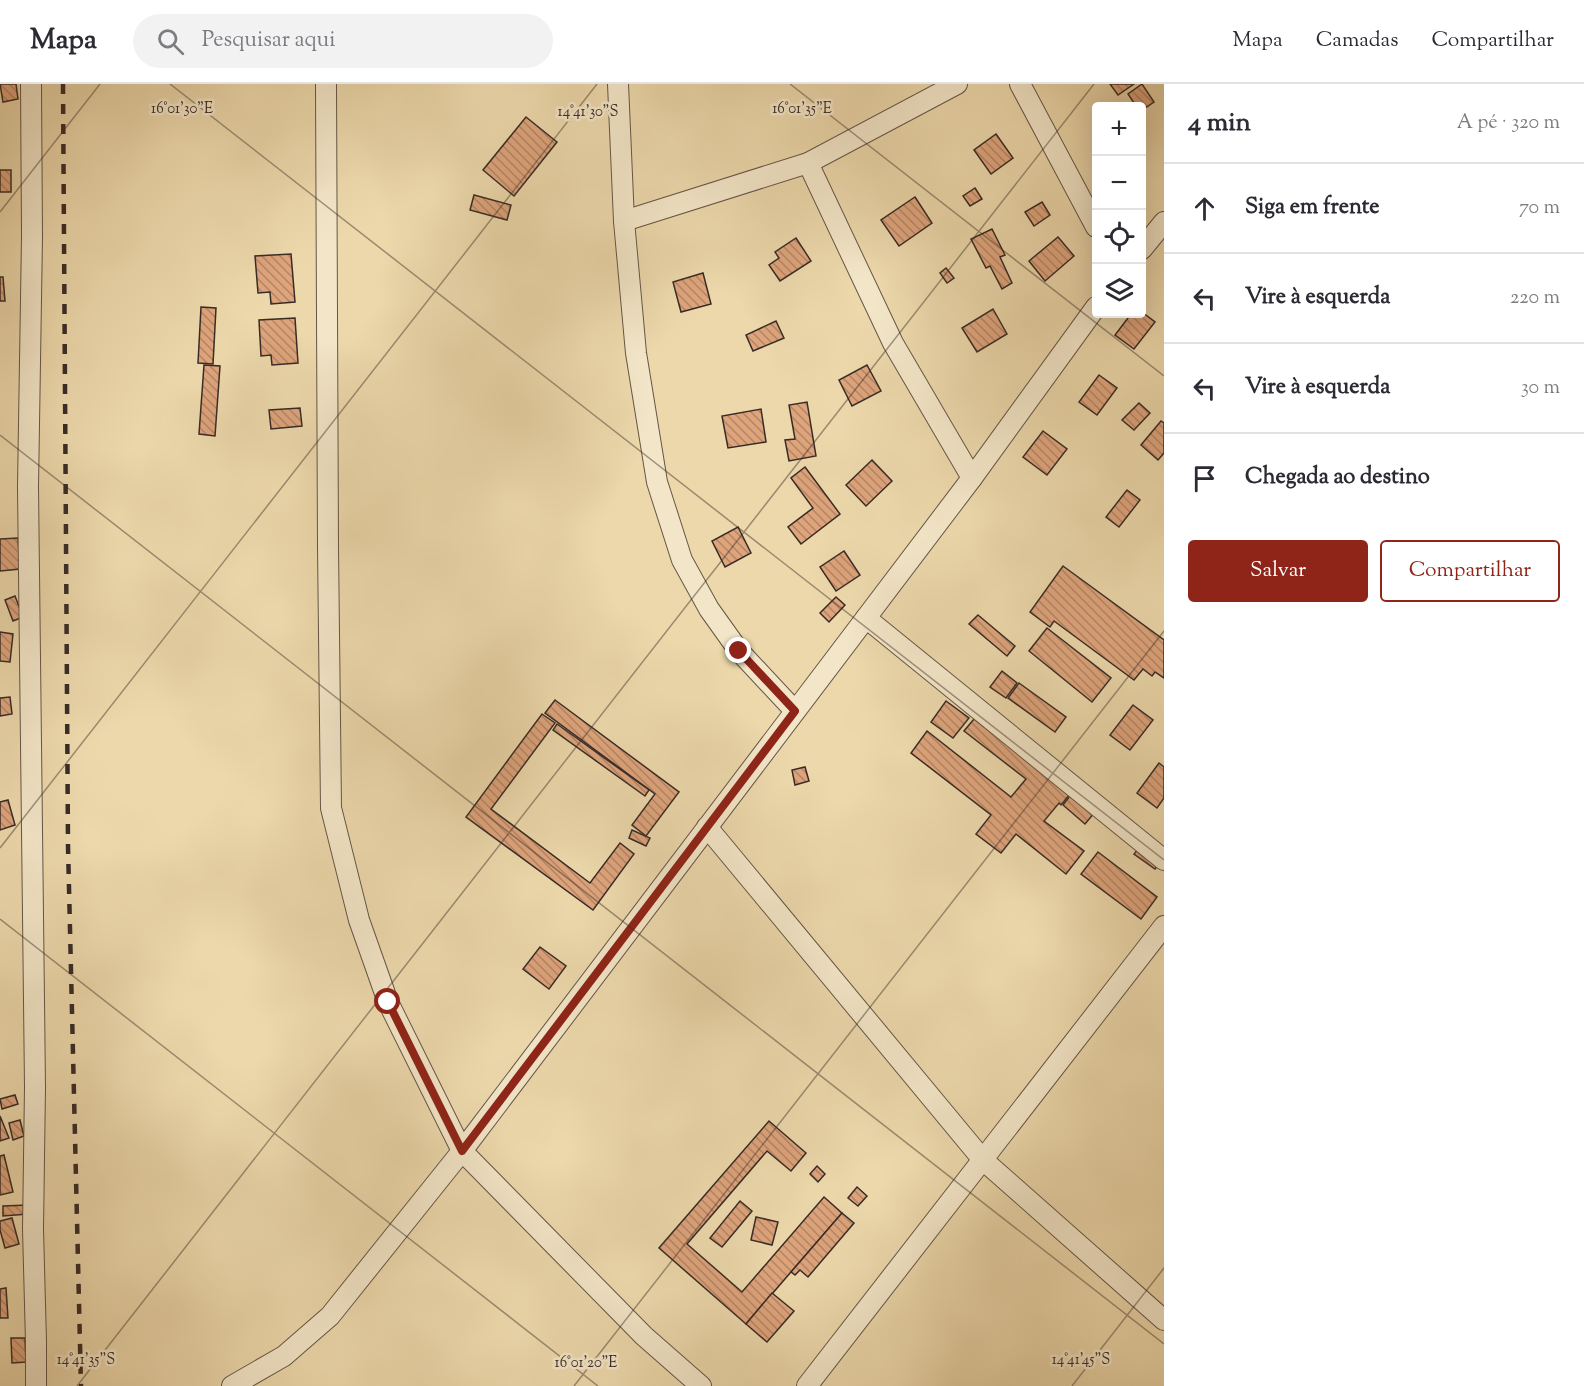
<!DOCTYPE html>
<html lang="pt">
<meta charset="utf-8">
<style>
:root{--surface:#fff;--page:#f2f2f3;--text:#2b2b33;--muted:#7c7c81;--line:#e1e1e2;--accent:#8f2418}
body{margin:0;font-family:"Sorts Mill Goudy",serif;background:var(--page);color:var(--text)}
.controls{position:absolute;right:18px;top:18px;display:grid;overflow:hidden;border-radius:6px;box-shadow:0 6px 24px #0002}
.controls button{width:54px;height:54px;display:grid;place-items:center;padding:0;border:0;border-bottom:2px solid var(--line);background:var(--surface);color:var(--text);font:30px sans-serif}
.stop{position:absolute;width:18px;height:18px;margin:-14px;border:4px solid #8f2418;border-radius:50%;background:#fff}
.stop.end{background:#8f2418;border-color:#fff;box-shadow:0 2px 6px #0008}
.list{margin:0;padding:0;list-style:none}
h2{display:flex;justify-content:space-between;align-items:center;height:78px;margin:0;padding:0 24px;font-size:26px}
h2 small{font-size:20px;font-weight:400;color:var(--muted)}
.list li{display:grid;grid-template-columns:39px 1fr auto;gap:18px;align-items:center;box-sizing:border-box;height:90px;padding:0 24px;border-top:2px solid var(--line)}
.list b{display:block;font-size:22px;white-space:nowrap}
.list em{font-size:20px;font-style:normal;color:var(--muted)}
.actions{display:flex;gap:12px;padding:18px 24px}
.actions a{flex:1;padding:14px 0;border:2px solid var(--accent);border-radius:6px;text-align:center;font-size:21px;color:var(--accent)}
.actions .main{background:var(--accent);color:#fff}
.icon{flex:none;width:33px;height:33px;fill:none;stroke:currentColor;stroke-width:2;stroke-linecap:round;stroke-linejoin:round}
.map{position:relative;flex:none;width:1164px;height:1302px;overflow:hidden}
header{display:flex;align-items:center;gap:36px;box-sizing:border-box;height:84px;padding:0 30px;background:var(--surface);border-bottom:2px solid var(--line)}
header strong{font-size:28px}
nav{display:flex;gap:33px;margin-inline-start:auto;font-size:21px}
.search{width:420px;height:54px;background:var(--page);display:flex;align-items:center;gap:15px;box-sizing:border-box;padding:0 21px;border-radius:33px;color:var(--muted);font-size:22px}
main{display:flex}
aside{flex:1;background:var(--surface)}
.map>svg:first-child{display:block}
.building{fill:url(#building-back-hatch);stroke:#382b26;stroke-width:1.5}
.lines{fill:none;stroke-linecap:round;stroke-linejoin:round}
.minor-casing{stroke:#655647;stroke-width:22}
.minor{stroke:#f3e6c8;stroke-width:20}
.rail{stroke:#382b26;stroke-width:4.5;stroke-dasharray:10 10;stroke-linecap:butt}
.route{stroke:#8f2418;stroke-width:8}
.ticks{fill:none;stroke:#382b26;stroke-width:1.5;stroke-opacity:0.45}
.ticks-label{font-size:15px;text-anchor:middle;fill:#382b26;stroke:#f3e6c8;stroke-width:5;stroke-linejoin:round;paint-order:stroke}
</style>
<header>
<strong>Mapa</strong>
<div class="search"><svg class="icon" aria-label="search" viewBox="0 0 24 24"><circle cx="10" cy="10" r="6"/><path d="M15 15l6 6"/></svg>Pesquisar aqui</div>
<nav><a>Mapa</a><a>Camadas</a><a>Compartilhar</a></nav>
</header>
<main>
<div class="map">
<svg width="1164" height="1302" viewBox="0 0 1164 1302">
<defs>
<pattern id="building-back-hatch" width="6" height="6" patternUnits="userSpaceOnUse" patternTransform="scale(1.5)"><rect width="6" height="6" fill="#dea47c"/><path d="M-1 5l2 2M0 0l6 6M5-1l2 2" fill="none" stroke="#b58665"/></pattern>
</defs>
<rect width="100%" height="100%" fill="#ecd8ab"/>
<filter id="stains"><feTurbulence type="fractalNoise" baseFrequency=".00333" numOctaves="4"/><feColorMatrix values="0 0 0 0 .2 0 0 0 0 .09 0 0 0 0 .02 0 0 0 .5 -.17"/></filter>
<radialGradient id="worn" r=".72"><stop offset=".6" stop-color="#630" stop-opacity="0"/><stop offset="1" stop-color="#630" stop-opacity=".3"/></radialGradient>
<g class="building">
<polygon points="0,0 16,0 18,15 3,18"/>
<polygon points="1110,0 1134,0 1118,11"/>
<polygon points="1142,0 1154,18 1142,26 1142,22 1136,22 1128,10"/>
<polygon points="526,33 557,58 514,112 483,86"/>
<polygon points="996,50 1013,74 991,90 974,66"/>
<rect x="0" y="86" width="11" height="22"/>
<polygon points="975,104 982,115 970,122 963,112"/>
<polygon points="474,111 511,121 507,136 470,126"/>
<polygon points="915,113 932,139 899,162 881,136"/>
<polygon points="1042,118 1050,131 1034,142 1025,128"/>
<polygon points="992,145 1005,171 1000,173 1012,199 1002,205 990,182 986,184 971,155"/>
<polygon points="1058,153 1074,172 1045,197 1029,177"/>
<polygon points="796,154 811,177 780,197 769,181 779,174 775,168"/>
<polygon points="291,170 295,218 271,220 270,208 258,209 255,172"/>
<polygon points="946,184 954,194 947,199 940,189"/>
<polygon points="703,189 711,220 681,228 673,198"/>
<polygon points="0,193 3,193 5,217 0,217"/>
<polygon points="201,223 216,224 213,280 198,279"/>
<polygon points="993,225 1007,250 977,268 962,244"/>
<polygon points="1142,228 1155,238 1134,265 1115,251 1131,230 1142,230"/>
<polygon points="295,234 298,279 272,281 271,271 261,272 259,236"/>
<polygon points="776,237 784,254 753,267 746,251"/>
<polygon points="204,281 220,282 215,352 199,350"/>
<polygon points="867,281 881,307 852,322 839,296"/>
<polygon points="1099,291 1117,304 1097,331 1079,318"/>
<polygon points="807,318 816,372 789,377 785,356 795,355 789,321"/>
<polygon points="1139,319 1150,329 1134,346 1122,336"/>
<polygon points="300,324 302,342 271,345 269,326"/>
<polygon points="761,325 766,358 728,364 722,332"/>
<polygon points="1161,337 1164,339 1164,369 1158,376 1141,361"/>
<polygon points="1043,347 1067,365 1047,391 1023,373"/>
<polygon points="872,376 892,397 866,422 846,401"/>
<polygon points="805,383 840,430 801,460 788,443 813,424 791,394"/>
<polygon points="1127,406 1140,416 1119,443 1106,433"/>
<polygon points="738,443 751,469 725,483 712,457"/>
<polygon points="18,454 20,485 0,487 0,455"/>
<polygon points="844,467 860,491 836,507 820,483"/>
<polygon points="1063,482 1164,556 1164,594 1155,588 1152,592 1143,585 1134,596 1054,537 1050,543 1030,528"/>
<polygon points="15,512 23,533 13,537 5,516"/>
<polygon points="836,513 845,521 829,538 820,529"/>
<polygon points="978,531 1015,562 1007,572 969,540"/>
<polygon points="1047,544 1111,594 1092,618 1029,567"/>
<polygon points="0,548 13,550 10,578 0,577"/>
<polygon points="1002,587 1017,599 1006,614 990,603"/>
<polygon points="1019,599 1066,633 1055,648 1008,614"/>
<polygon points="10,613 12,630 0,632 0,614"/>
<polygon points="555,616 679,708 646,752 632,741 655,710 545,629"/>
<polygon points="946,617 969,634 953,654 931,638"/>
<polygon points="1133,621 1153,636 1130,666 1110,651"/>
<polygon points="542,630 555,639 491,725 590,799 620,759 634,770 593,826 466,733"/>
<polygon points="974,635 1070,710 1061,721 1059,719 1044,737 1084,767 1066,790 1016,750 1001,769 976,750 991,731 911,669 927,647 1011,713 1026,695 964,647"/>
<polygon points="557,640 649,706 645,712 553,646"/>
<polygon points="1159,679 1164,683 1164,714 1157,724 1137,709"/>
<polygon points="805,683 809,697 795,701 792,686"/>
<polygon points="1072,709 1095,728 1085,740 1063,721"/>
<polygon points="8,716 15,741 0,746 0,718"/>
<polygon points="632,746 650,754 646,762 629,754"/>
<polygon points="1140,763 1161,778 1155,785 1134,770"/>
<polygon points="1098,768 1157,813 1141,835 1081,790"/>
<polygon points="540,863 566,882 549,905 523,885"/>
<polygon points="15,1011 18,1020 2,1025 0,1015"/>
<polygon points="0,1032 9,1054 0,1057"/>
<polygon points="20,1036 24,1052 13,1056 9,1039"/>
<polygon points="769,1037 806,1069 791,1087 767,1067 687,1160 742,1208 824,1113 842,1129 746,1240 659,1164"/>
<polygon points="4,1071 13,1108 0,1111 0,1072"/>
<polygon points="817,1082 825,1090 818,1098 810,1090"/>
<polygon points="857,1103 867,1112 858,1122 848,1114"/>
<polygon points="740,1117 752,1127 722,1163 710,1154"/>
<polygon points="28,1121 28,1130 3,1132 3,1122"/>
<polygon points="842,1129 854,1139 808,1193 800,1186 795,1191 791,1188"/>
<polygon points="756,1133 778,1138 772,1161 751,1156"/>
<polygon points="12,1134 19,1160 5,1164 0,1146 0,1137"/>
<polygon points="6,1204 8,1234 0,1234 0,1205"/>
<polygon points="772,1209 794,1227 767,1258 746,1240"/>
<polygon points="11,1254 25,1254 26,1278 12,1279"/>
</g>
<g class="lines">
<g class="minor-casing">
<g id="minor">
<polyline points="31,0 32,152 28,403 35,1003 33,1145 36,1258 36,1302"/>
<polyline points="326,0 328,462 331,724 359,836 388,918 462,1067 644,1252 701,1302"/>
<polyline points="618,0 624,137 636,269 657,398 682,476 709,525 739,567 795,627"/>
<polyline points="1020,0 1096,143"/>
<polyline points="808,79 893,259 972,394"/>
<polyline points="624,137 808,79 957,0"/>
<polyline points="1142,165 1164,138"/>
<polyline points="866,534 1164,776"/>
<polyline points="707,743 983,1076 1164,1236"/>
<polyline points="232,1302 284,1272 330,1232 462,1067 972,394 1096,223"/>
<polyline points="807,1302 1164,842"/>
</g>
</g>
<use href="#minor" class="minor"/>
<polyline class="rail" points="63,0 68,762 81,1302"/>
</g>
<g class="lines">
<polyline class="route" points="388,918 462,1067 795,627 739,567"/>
</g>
<path class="ticks" d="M170 0 1164 776M790 0 1164 292M0 128 100 0M0 351 1164 1260M0 764 597 0M0 835 598 1302M77 1302 1094 0M574 1302 1164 547M1072 1302 1164 1184"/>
<g class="ticks-label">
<text x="182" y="29">16°01'30"E</text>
<text x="802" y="29">16°01'35"E</text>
<text x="588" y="32">14°41'30"S</text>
<text x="86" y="1280">14°41'35"S</text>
<text x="1081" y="1280">14°41'45"S</text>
<text x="586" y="1283">16°01'20"E</text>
</g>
<rect width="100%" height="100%" filter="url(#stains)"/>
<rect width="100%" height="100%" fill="url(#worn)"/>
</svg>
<div class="controls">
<button>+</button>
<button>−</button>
<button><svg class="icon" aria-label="locate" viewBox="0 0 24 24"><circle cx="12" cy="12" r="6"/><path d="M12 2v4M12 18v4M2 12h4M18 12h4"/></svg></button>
<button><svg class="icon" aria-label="layers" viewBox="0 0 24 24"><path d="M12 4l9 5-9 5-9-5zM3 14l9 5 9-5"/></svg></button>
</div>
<div class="stop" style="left:388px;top:918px"></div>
<div class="stop end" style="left:739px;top:567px"></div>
</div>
<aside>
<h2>4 min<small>A pé · 320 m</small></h2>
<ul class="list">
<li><svg class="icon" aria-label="ahead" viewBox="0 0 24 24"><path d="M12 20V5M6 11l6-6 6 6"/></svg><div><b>Siga em frente</b></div><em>70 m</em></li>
<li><svg class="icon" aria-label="left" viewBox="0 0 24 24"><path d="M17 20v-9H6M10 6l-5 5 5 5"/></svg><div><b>Vire à esquerda</b></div><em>220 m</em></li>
<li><svg class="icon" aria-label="left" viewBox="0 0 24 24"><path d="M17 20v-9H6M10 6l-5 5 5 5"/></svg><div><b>Vire à esquerda</b></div><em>30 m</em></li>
<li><svg class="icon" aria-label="arrive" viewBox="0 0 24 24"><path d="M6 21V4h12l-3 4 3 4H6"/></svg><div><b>Chegada ao destino</b></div></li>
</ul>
<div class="actions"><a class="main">Salvar</a><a>Compartilhar</a></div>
</aside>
</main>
